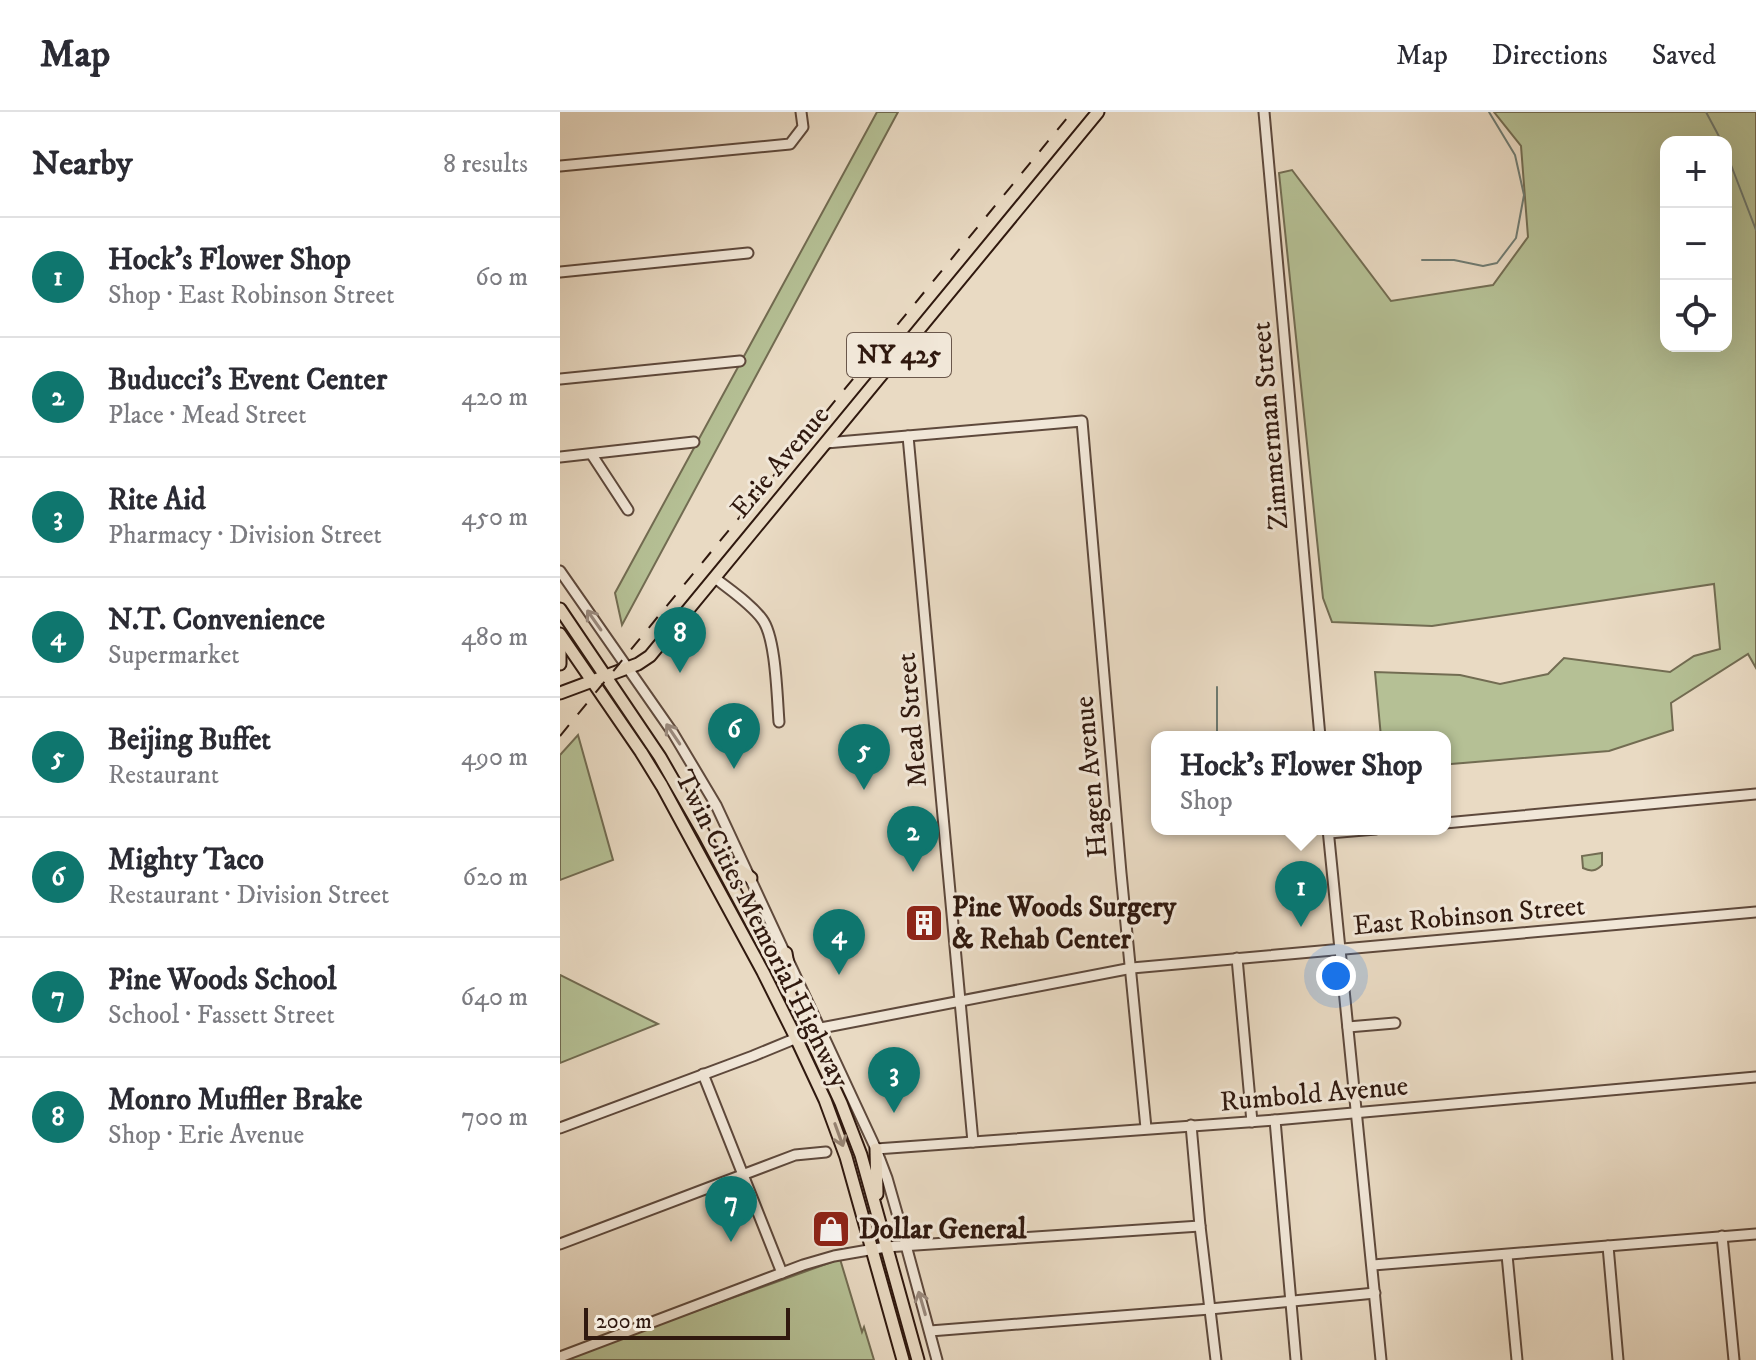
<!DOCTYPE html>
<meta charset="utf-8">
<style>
:root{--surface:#fff;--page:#f2f2f3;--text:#2b2b33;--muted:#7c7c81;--line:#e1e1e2;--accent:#0f766e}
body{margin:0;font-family:"IM FELL DW Pica",serif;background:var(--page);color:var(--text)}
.controls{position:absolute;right:24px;top:24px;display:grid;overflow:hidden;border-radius:16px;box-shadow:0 8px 32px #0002}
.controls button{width:72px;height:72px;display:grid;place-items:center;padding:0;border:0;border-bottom:2px solid var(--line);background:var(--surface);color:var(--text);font:40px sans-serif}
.scale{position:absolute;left:24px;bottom:20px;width:206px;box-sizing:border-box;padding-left:8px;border:4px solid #30190f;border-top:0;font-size:22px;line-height:28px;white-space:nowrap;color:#30190f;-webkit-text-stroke:6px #f1e7d8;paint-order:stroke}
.you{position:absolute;left:776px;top:864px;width:28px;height:28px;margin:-20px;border:6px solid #fff;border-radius:50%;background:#1a73e8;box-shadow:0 0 0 12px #1a73e833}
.badge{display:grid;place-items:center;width:52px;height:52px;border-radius:50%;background:var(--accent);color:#fff;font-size:26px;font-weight:700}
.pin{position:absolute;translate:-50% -66px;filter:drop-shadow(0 2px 4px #0008)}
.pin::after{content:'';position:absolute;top:42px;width:28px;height:24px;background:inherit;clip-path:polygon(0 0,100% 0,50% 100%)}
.popup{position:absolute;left:591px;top:619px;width:300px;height:104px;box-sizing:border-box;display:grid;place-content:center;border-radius:16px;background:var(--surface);filter:drop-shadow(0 2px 6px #0005);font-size:26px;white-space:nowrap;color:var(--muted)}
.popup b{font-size:30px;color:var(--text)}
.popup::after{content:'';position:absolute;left:50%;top:100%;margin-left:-16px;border:16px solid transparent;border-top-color:var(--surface)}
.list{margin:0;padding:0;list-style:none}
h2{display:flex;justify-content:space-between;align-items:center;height:104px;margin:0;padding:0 32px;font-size:34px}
h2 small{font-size:26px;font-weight:400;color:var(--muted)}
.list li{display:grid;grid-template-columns:52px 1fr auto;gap:24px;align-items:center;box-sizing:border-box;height:120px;padding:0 32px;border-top:2px solid var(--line)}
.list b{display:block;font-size:30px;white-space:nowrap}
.list p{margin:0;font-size:26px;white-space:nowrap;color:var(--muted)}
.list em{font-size:26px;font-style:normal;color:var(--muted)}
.icon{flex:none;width:44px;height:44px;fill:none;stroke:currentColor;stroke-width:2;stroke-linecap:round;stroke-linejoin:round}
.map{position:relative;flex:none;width:1196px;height:1248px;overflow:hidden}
header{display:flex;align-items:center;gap:48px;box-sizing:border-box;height:112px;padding:0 40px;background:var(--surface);border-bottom:2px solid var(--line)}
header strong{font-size:38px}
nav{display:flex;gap:44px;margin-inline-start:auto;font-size:28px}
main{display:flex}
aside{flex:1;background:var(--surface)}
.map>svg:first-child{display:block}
.green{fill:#b5c095;stroke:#726c52;stroke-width:2;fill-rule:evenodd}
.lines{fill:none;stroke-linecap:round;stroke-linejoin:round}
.stream{stroke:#6e7a71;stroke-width:2}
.minor-casing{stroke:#5e493c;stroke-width:13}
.major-casing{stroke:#30190f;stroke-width:15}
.minor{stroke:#f1e7d8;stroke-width:9}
.major{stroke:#e9dac3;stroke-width:11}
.rail{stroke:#30190f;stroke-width:2;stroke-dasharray:14 14;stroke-linecap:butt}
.oneway{stroke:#9a8a7e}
.oneway2{stroke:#968372}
.labels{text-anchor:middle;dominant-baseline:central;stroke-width:6;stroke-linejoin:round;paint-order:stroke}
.shield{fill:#f1e7d8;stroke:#6a574b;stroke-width:2}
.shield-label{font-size:26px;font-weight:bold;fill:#30190f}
.street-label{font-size:28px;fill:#30190f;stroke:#f1e7d8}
.poi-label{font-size:28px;font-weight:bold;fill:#30190f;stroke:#f1e7d8;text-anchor:start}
</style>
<header>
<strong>Map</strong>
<nav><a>Map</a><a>Directions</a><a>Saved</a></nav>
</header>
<main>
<aside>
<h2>Nearby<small>8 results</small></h2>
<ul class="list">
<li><span class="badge">1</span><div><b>Hock's Flower Shop</b><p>Shop · East Robinson Street</p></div><em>60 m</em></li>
<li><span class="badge">2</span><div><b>Buducci's Event Center</b><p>Place · Mead Street</p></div><em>420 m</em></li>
<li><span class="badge">3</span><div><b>Rite Aid</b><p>Pharmacy · Division Street</p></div><em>450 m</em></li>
<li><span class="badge">4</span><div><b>N.T. Convenience</b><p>Supermarket</p></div><em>480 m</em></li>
<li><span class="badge">5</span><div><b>Beijing Buffet</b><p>Restaurant</p></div><em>490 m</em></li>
<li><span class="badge">6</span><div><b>Mighty Taco</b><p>Restaurant · Division Street</p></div><em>620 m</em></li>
<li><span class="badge">7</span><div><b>Pine Woods School</b><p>School · Fassett Street</p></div><em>640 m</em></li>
<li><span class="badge">8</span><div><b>Monro Muffler Brake</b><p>Shop · Erie Avenue</p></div><em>700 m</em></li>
</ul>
</aside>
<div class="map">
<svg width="1196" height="1248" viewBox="0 0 1196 1248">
<rect width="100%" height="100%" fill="#e9dac3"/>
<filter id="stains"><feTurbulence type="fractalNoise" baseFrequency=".0025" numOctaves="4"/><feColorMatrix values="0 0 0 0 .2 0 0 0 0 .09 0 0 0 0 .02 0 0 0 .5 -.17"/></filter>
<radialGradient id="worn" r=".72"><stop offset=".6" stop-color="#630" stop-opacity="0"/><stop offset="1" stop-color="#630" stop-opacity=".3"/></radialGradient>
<g class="green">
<polygon points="317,0 338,0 62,513 55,481"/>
<path d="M934 0H1196V556L1188 542 1111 591 1113 618 1049 639 891 652 885 651V625H821L815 560 900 563 940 572 988 562 1004 546 1110 560 1134 544 1160 537 1154 472 872 514 772 510 763 486 719 61 732 58 831 189 933 173 968 125 961 34ZM1106 30H1166V234H1106Z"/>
<polygon points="18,623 53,748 0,768 0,643"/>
<path d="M1042 741V753C1036 759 1031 760 1023 756L1022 744Z"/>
<polygon points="0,863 98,912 0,951"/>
<polygon points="280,1147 302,1220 304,1215 314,1248 0,1248"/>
</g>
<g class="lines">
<g class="stream">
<polyline points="1146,0 1162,30"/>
<polyline points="1166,40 1196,118"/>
<polyline points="862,148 894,148 923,154 937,151 956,126 964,83 955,43 929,0"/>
<polyline points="657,625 657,575"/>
<polyline points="673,717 673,721"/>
</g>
<g class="minor-casing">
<g id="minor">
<polyline points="704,0 760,625"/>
<polyline points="0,54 230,32 243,15 241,0"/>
<polyline points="0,160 188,141"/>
<polyline points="0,267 180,249"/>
<polyline points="348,324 413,1030"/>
<polyline points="266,331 522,309 561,761 586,1016"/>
<polyline points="32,343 68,398"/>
<polyline points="0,345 134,330"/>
<polyline points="0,459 113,621 156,693 316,1037 327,1066 341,1115 377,1248"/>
<path d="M155 466C170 478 190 491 202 507 216 525 217 585 219 610"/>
<polyline points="885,711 1196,682"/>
<polyline points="768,717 821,1248"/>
<polyline points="769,721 816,717"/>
<polyline points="677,846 692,1010"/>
<polyline points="788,915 835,911"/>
<polyline points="143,962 222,1161"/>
<polyline points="715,1008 736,1248"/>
<polyline points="631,1013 640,1114 656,1248"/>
<polyline points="0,1016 193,944 261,916 572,856 1196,800"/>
<polyline points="316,1037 715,1008 1196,965"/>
<polyline points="1162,1124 1174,1248"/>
<polyline points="0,1132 235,1043 266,1040"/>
<polyline points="1048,1134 1058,1248"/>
<polyline points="947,1143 957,1248"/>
<polyline points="813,1153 1196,1122"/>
<polyline points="370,1219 650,1197 815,1181"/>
<polyline points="0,1245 243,1153 274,1144 326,1135 640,1114"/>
</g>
</g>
<g class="major-casing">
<g id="major">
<polyline points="0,497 100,645 143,720 237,896 281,991 301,1043 358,1248"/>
<polyline points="0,522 81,640 102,674 203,860 236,926 265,988 286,1045 343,1248"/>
<polyline points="0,534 0,552"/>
<polyline points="0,581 78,552 90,544 538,0"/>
<polyline points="158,743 191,766"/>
<polyline points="226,841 232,876"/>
<polyline points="316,1037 317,1082"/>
</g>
</g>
<use href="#minor" class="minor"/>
<use href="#major" class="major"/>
<polyline class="rail" points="0,624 512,0"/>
</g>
<defs><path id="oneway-shaft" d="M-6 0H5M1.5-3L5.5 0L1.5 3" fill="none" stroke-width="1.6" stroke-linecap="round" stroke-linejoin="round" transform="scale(2)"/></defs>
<g class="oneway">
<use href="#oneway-shaft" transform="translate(34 508) rotate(-125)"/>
<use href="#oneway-shaft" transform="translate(113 622) rotate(-124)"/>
<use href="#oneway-shaft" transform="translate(362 1191) rotate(-106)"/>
</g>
<use class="oneway2" href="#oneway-shaft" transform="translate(279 1023) rotate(70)"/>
<defs>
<g id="building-square" transform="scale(2)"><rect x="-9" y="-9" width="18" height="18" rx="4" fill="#8f2418" stroke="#f1e7d8"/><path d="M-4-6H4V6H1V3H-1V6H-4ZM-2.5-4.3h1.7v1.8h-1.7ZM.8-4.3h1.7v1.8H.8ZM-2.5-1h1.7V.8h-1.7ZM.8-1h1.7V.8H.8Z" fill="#fff"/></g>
<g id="shop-square" transform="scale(2)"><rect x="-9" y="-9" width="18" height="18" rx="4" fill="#8f2418" stroke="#f1e7d8"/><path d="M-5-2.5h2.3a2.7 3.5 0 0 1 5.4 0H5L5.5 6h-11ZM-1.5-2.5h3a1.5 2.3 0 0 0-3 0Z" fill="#fff"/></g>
</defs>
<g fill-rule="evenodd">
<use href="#building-square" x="364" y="811"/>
<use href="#shop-square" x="271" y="1117"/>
</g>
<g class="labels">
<rect class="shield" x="287" y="221" width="104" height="44" rx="6"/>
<g class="shield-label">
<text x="339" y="243">NY 425</text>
</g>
<g class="street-label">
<text transform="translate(710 314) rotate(-95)">Zimmerman Street</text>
<text transform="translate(220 350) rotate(-50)">Erie Avenue</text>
<text transform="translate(352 608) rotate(-95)">Mead Street</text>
<text transform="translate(531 665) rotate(-95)">Hagen Avenue</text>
<text transform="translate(909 804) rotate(-5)">East Robinson Street</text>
<text transform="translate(202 817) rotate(63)">Twin Cities Memorial Highway</text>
<text transform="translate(754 982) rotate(-5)">Rumbold Avenue</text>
</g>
<g class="poi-label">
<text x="392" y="795">Pine Woods Surgery<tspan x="392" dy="32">&amp; Rehab Center</tspan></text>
<text x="299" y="1117">Dollar General</text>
</g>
</g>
<rect width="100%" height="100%" filter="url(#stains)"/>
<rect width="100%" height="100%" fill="url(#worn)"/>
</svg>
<div class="controls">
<button>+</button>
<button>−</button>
<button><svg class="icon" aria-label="locate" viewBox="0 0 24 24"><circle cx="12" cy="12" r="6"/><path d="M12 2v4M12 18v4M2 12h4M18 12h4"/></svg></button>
</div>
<div class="scale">200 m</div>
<div class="you"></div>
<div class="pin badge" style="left:741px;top:815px">1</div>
<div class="popup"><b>Hock's Flower Shop</b>Shop</div>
<div class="pin badge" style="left:353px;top:760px">2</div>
<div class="pin badge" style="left:334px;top:1001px">3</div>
<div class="pin badge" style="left:279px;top:863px">4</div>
<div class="pin badge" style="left:304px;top:678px">5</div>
<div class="pin badge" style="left:174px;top:657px">6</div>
<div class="pin badge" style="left:171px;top:1130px">7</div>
<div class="pin badge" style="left:120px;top:561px">8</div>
</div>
</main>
